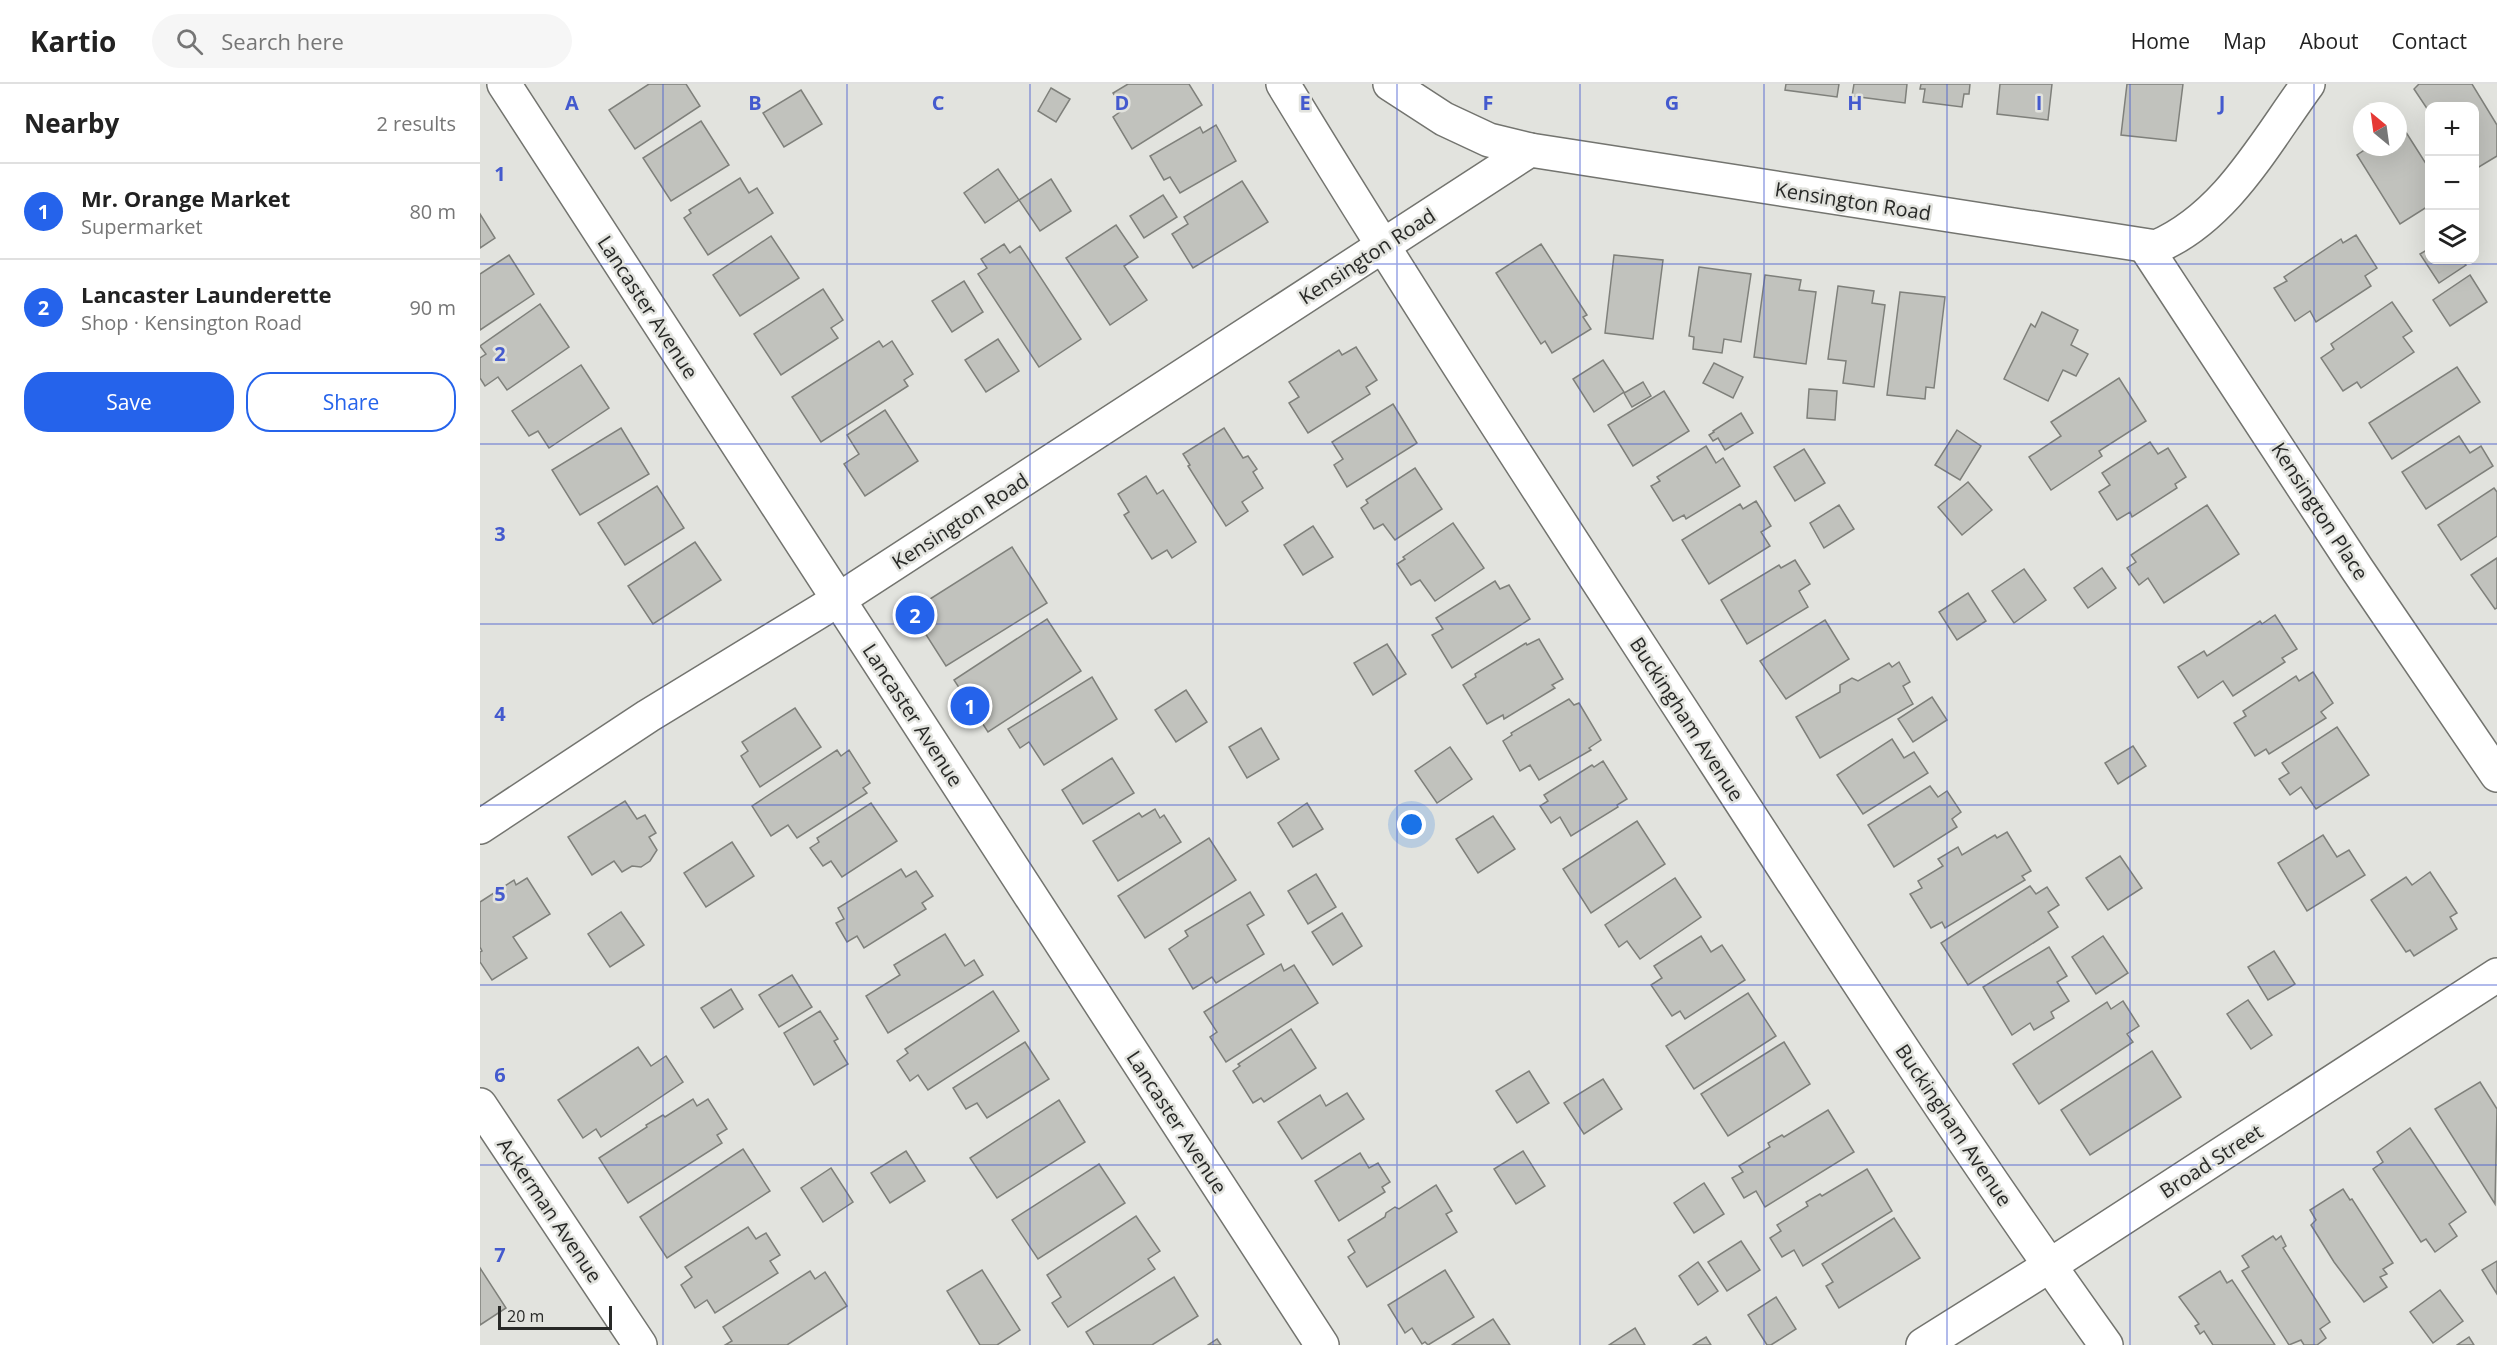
<!DOCTYPE html>
<meta charset="utf-8">
<style>
:root{--surface:#fff;--page:#f6f6f6;--text:#222;--muted:#767676;--line:#e0e0e0;--accent:#2563eb}
body{margin:0;font-family:"Open Sans",sans-serif;background:var(--page);color:var(--text)}
.controls{position:absolute;right:18px;top:18px;display:grid;overflow:hidden;border-radius:12px;box-shadow:0 6px 24px #0002}
.controls button{width:54px;height:54px;display:grid;place-items:center;padding:0;border:0;border-bottom:2px solid var(--line);background:var(--surface);color:var(--text);font:30px sans-serif}
.compass{position:absolute;left:1873px;top:18px;width:54px;height:54px;border-radius:50%;background:var(--surface);box-shadow:0 6px 24px #0002;rotate:331deg}
.scale{position:absolute;left:18px;bottom:15px;width:114px;box-sizing:border-box;padding-left:6px;border:3px solid #282927;border-top:0;font-size:16px;line-height:21px;white-space:nowrap;color:#282927;-webkit-text-stroke:4px #e2e3de;paint-order:stroke}
.you{position:absolute;left:932px;top:741px;width:21px;height:21px;margin:-15px;border:4px solid #fff;border-radius:50%;background:#1a73e8;box-shadow:0 0 0 9px #1a73e833}
.badge{display:grid;place-items:center;width:39px;height:39px;border-radius:50%;background:var(--accent);color:#fff;font-size:20px;font-weight:700}
.pin{position:absolute;translate:-50% -50%;border:3px solid #fff;box-shadow:0 2px 6px #0006}
.list{margin:0;padding:0;list-style:none}
h2{display:flex;justify-content:space-between;align-items:center;height:78px;margin:0;padding:0 24px;font-size:26px}
h2 small{font-size:20px;font-weight:400;color:var(--muted)}
.list li{display:grid;grid-template-columns:39px 1fr auto;gap:18px;align-items:center;box-sizing:border-box;height:96px;padding:0 24px;border-top:2px solid var(--line)}
.list b{display:block;font-size:22px;white-space:nowrap}
.list p{margin:0;font-size:20px;white-space:nowrap;color:var(--muted)}
.list em{font-size:20px;font-style:normal;color:var(--muted)}
.actions{display:flex;gap:12px;padding:18px 24px}
.actions a{flex:1;padding:14px 0;border:2px solid var(--accent);border-radius:24px;text-align:center;font-size:21px;color:var(--accent)}
.actions .main{background:var(--accent);color:#fff}
.icon{flex:none;width:33px;height:33px;fill:none;stroke:currentColor;stroke-width:2;stroke-linecap:round;stroke-linejoin:round}
.map{position:relative;flex:none;width:2017px;height:1261px;overflow:hidden}
header{display:flex;align-items:center;gap:36px;box-sizing:border-box;height:84px;padding:0 30px;background:var(--surface);border-bottom:2px solid var(--line)}
header strong{font-size:28px}
nav{display:flex;gap:33px;margin-inline-start:auto;font-size:21px}
.search{width:420px;height:54px;background:var(--page);display:flex;align-items:center;gap:15px;box-sizing:border-box;padding:0 21px;border-radius:33px;color:var(--muted);font-size:22px}
main{display:flex}
aside{flex:1;background:var(--surface)}
.map>svg:first-child{display:block}
.building{fill:#c1c2bd;stroke:#7f807b;stroke-width:1.5}
.lines{fill:none;stroke-linecap:round;stroke-linejoin:round}
.minor-casing{stroke:#73746f;stroke-width:36}
.minor{stroke:#fff;stroke-width:33}
.grid{fill:none;stroke:#445ace;stroke-width:1.5;stroke-opacity:0.55}
.labels{text-anchor:middle;dominant-baseline:central;stroke-width:5;stroke-linejoin:round;paint-order:stroke}
.street-label{font-size:20px;fill:#282927;stroke:#e2e3de}
.grid-label{font-size:20px;text-anchor:middle;font-weight:bold;fill:#445ace;stroke:#e2e3de;stroke-width:5;stroke-linejoin:round;paint-order:stroke}
</style>
<header>
<strong>Kartio</strong>
<div class="search"><svg class="icon" aria-label="search" viewBox="0 0 24 24"><circle cx="10" cy="10" r="6"/><path d="M15 15l6 6"/></svg>Search here</div>
<nav><a>Home</a><a>Map</a><a>About</a><a>Contact</a></nav>
</header>
<main>
<aside>
<h2>Nearby<small>2 results</small></h2>
<ul class="list">
<li><span class="badge">1</span><div><b>Mr. Orange Market</b><p>Supermarket</p></div><em>80 m</em></li>
<li><span class="badge">2</span><div><b>Lancaster Launderette</b><p>Shop · Kensington Road</p></div><em>90 m</em></li>
</ul>
<div class="actions"><a class="main">Save</a><a>Share</a></div>
</aside>
<div class="map">
<svg width="2017" height="1261" viewBox="0 0 2017 1261">
<rect width="100%" height="100%" fill="#e2e3de"/>
<g class="building">
<polygon points="169,0 206,0 220,22 155,65 129,26"/>
<polygon points="648,0 709,0 722,21 652,65 633,33 644,25 633,9"/>
<polygon points="1306,0 1359,0 1357,13 1305,6"/>
<polygon points="1374,0 1427,0 1425,19 1372,12"/>
<polygon points="1441,0 1490,0 1489,10 1484,10 1482,23 1443,18 1445,5 1440,5"/>
<polygon points="1520,0 1572,0 1568,36 1517,30"/>
<polygon points="1647,0 1703,0 1696,57 1641,51"/>
<polygon points="1939,0 1992,0 2017,41 2017,72 1994,86 1994,22 1950,22 1950,29 1934,5"/>
<polygon points="571,4 590,15 576,38 558,27"/>
<polygon points="321,6 342,40 304,63 283,29"/>
<polygon points="221,37 249,81 191,117 163,74"/>
<polygon points="736,41 756,77 700,109 690,93 684,96 670,72 720,43 723,49"/>
<polygon points="1922,42 1950,86 1950,121 1920,140 1877,71 1889,63 1918,63 1918,45"/>
<polygon points="518,85 539,116 505,139 484,109"/>
<polygon points="260,94 269,109 277,104 293,129 228,171 204,134 211,129 209,126"/>
<polygon points="571,95 591,127 560,147 539,116"/>
<polygon points="762,97 788,138 713,184 692,150 708,140 704,133"/>
<polygon points="683,111 697,133 664,154 650,132"/>
<polygon points="0,130 15,154 0,164"/>
<polygon points="636,141 658,173 644,182 667,216 630,241 586,174"/>
<polygon points="1876,151 1897,184 1885,192 1891,202 1836,238 1830,227 1815,237 1794,204 1807,197 1804,193 1861,155 1863,159"/>
<polygon points="291,152 319,194 260,232 233,191"/>
<polygon points="524,160 530,169 540,162 601,255 559,283 498,190 507,184 501,175"/>
<polygon points="1061,160 1107,231 1103,233 1111,245 1072,269 1065,257 1061,260 1016,189"/>
<polygon points="1950,164 1950,176 1982,176 1986,181 1959,199 1940,170"/>
<polygon points="29,171 54,210 0,246 0,190"/>
<polygon points="1134,171 1183,176 1173,255 1125,249"/>
<polygon points="1219,183 1271,190 1261,258 1244,255 1242,269 1213,265 1214,253 1209,252"/>
<polygon points="1285,191 1321,196 1319,206 1336,208 1326,280 1274,273"/>
<polygon points="1990,191 2007,218 1970,242 1953,216"/>
<polygon points="484,197 503,228 472,248 452,217"/>
<polygon points="1358,202 1394,207 1392,219 1405,221 1394,303 1363,299 1366,277 1348,275"/>
<polygon points="343,205 363,236 351,244 358,254 301,291 274,250"/>
<polygon points="1420,208 1465,213 1454,304 1446,303 1445,315 1407,311"/>
<polygon points="1912,218 1932,247 1923,253 1934,268 1881,304 1877,298 1863,307 1841,274 1854,265 1851,260"/>
<polygon points="60,220 89,263 27,306 18,293 5,302 0,294 0,274 6,270 0,262"/>
<polygon points="1562,228 1598,246 1591,261 1608,270 1596,292 1583,286 1568,317 1524,295 1551,240 1555,243"/>
<polygon points="518,255 539,287 506,308 485,276"/>
<polygon points="399,257 403,263 412,257 433,290 424,296 428,302 341,358 312,313"/>
<polygon points="876,263 897,296 886,303 890,310 828,349 809,319 819,313 809,298 859,266 862,271"/>
<polygon points="1123,276 1144,308 1114,328 1093,295"/>
<polygon points="1234,279 1263,293 1253,314 1223,299"/>
<polygon points="101,281 129,324 69,364 58,347 49,352 32,327"/>
<polygon points="1977,283 2000,318 1912,375 1889,339"/>
<polygon points="1639,294 1666,337 1619,367 1622,372 1571,406 1549,373 1581,352 1571,338"/>
<polygon points="1163,298 1171,312 1152,323 1144,309"/>
<polygon points="1329,305 1357,307 1355,336 1327,334"/>
<polygon points="1184,307 1209,347 1153,382 1128,341"/>
<polygon points="913,320 937,359 867,403 854,381 863,375 852,358"/>
<polygon points="405,326 438,377 385,412 364,380 379,370 367,351"/>
<polygon points="1261,329 1273,349 1245,366 1238,354 1233,357 1229,351 1234,348 1233,347"/>
<polygon points="141,344 169,390 100,431 72,386"/>
<polygon points="744,344 763,374 768,372 777,385 773,388 783,404 762,418 768,427 746,442 708,382 710,381 703,370"/>
<polygon points="1477,346 1501,362 1480,396 1455,381"/>
<polygon points="1979,352 1990,369 2001,362 2013,382 1946,425 1922,388"/>
<polygon points="1670,358 1678,370 1688,364 1706,393 1695,400 1697,404 1652,433 1650,428 1637,436 1619,408 1630,401 1622,389"/>
<polygon points="1226,362 1236,379 1243,374 1260,402 1206,435 1204,431 1193,437 1171,402 1180,397 1177,393"/>
<polygon points="1324,365 1345,399 1315,417 1294,383"/>
<polygon points="935,384 962,425 915,456 903,440 894,445 881,424 888,419 886,416"/>
<polygon points="666,392 677,410 683,406 716,458 692,474 687,466 672,475 644,431 649,428 638,410"/>
<polygon points="1488,398 1512,426 1482,451 1458,423"/>
<polygon points="177,402 204,444 145,481 118,439"/>
<polygon points="2014,404 2017,408 2017,452 1981,476 1958,441"/>
<polygon points="1276,417 1291,442 1281,448 1290,462 1229,500 1202,456 1260,420 1263,425"/>
<polygon points="1359,421 1374,445 1344,464 1330,439"/>
<polygon points="1727,421 1759,470 1684,519 1668,494 1659,501 1647,484 1656,478 1651,471"/>
<polygon points="973,439 1004,484 955,517 940,496 931,501 917,480 925,475 923,473"/>
<polygon points="833,442 853,473 823,491 804,461"/>
<polygon points="215,458 241,496 173,540 148,502"/>
<polygon points="532,463 567,519 466,582 431,527"/>
<polygon points="2017,474 2017,524 2015,525 1991,491"/>
<polygon points="1315,476 1330,500 1319,507 1328,523 1267,560 1241,516 1299,481 1301,484"/>
<polygon points="1622,484 1636,504 1608,524 1594,504"/>
<polygon points="1544,485 1566,516 1534,539 1512,507"/>
<polygon points="1015,497 1020,505 1029,501 1050,535 972,584 952,551 963,545 956,534"/>
<polygon points="1488,509 1506,537 1477,556 1459,528"/>
<polygon points="1795,531 1817,565 1802,574 1805,578 1753,612 1743,597 1718,614 1698,583 1724,567 1727,572 1780,537 1782,540"/>
<polygon points="567,535 601,587 508,648 474,596"/>
<polygon points="1345,536 1369,575 1306,615 1280,577"/>
<polygon points="1059,555 1083,595 1072,601 1075,604 1024,635 1023,631 1007,640 983,601 996,593 995,590 1046,559 1047,561"/>
<polygon points="907,560 926,590 893,611 874,579"/>
<polygon points="1419,578 1430,598 1423,602 1433,620 1340,674 1316,633 1360,608 1360,601 1372,594 1378,597 1409,579 1412,583"/>
<polygon points="1833,588 1853,619 1841,628 1846,634 1789,670 1786,665 1775,672 1754,639 1766,632 1763,627 1816,592 1819,597"/>
<polygon points="612,593 637,635 564,681 549,658 540,664 528,645"/>
<polygon points="706,606 727,638 696,658 675,626"/>
<polygon points="1452,613 1467,636 1433,658 1418,635"/>
<polygon points="1089,615 1094,621 1099,619 1121,656 1109,664 1111,666 1059,696 1050,681 1040,687 1023,657 1032,651 1031,649"/>
<polygon points="315,624 341,663 280,703 261,672 268,667 262,658"/>
<polygon points="1857,643 1889,691 1836,725 1821,703 1810,711 1799,695 1809,689 1802,679"/>
<polygon points="781,644 799,675 767,694 749,663"/>
<polygon points="1412,655 1424,674 1434,668 1448,689 1383,730 1357,691"/>
<polygon points="1653,662 1666,682 1638,700 1625,679"/>
<polygon points="970,663 992,695 957,719 935,687"/>
<polygon points="357,666 361,672 369,666 390,699 383,704 387,709 317,754 308,741 291,752 272,722"/>
<polygon points="632,674 654,709 603,740 582,706"/>
<polygon points="1123,677 1147,715 1137,721 1138,723 1091,752 1080,733 1071,739 1060,722 1068,717 1064,711 1112,681 1114,683"/>
<polygon points="1450,702 1458,713 1467,707 1481,728 1472,735 1477,743 1414,783 1388,741"/>
<polygon points="145,717 157,735 165,731 176,749 169,753 177,766 170,777 161,783 152,782 142,788 134,777 112,791 88,753"/>
<polygon points="391,719 417,757 362,793 351,777 343,782 330,764 339,758 337,754"/>
<polygon points="827,719 843,745 813,763 798,739"/>
<polygon points="675,725 680,734 684,731 701,758 638,797 613,757 659,729 662,733"/>
<polygon points="1013,732 1035,765 998,789 976,755"/>
<polygon points="1157,737 1185,780 1111,829 1083,785"/>
<polygon points="1527,748 1551,787 1542,792 1545,796 1465,844 1462,838 1451,844 1430,810 1442,804 1438,797 1463,782 1458,775 1478,763 1482,771 1515,751 1517,754"/>
<polygon points="1843,751 1857,773 1869,766 1885,791 1827,827 1798,779"/>
<polygon points="729,754 756,796 665,854 638,812"/>
<polygon points="252,758 274,792 226,823 204,789"/>
<polygon points="1640,772 1662,804 1628,826 1606,794"/>
<polygon points="421,785 426,793 436,787 453,812 442,819 446,825 384,864 377,852 367,858 356,839 364,835 358,824"/>
<polygon points="1950,788 1977,829 1970,833 1977,845 1934,872 1930,866 1926,868 1891,816 1926,793 1932,801"/>
<polygon points="836,790 856,823 828,840 808,807"/>
<polygon points="47,794 70,830 33,853 47,874 12,896 0,878 0,868 2,867 0,863 0,818 34,796 36,801"/>
<polygon points="1195,794 1221,833 1160,875 1147,857 1139,863 1125,841"/>
<polygon points="1550,802 1556,810 1567,803 1579,821 1568,828 1578,843 1488,901 1461,859"/>
<polygon points="770,808 784,831 767,841 784,870 736,899 732,893 713,905 689,865 708,852 705,847"/>
<polygon points="141,828 164,861 130,883 108,850"/>
<polygon points="862,829 882,862 853,881 832,848"/>
<polygon points="465,850 485,882 494,876 503,891 408,949 386,912 420,891 414,881"/>
<polygon points="1221,852 1231,868 1242,861 1265,896 1205,935 1200,927 1192,932 1171,901 1182,894 1174,882"/>
<polygon points="1623,852 1648,889 1616,910 1592,873"/>
<polygon points="1569,863 1587,892 1577,898 1589,917 1571,928 1574,934 1554,946 1550,939 1532,951 1503,903"/>
<polygon points="1794,867 1815,900 1788,916 1768,883"/>
<polygon points="801,880 804,887 814,881 838,919 746,978 730,953 737,948 724,928"/>
<polygon points="312,891 332,923 299,943 279,911"/>
<polygon points="251,905 263,925 234,944 221,924"/>
<polygon points="513,907 539,947 448,1006 438,991 430,997 417,977 428,969 425,965"/>
<polygon points="1268,909 1296,952 1214,1005 1186,962"/>
<polygon points="1768,916 1792,951 1771,965 1747,930"/>
<polygon points="1643,917 1659,942 1647,950 1653,958 1559,1020 1533,980 1627,918 1631,925"/>
<polygon points="340,927 358,955 354,957 368,980 334,1001 304,949"/>
<polygon points="811,945 836,984 784,1018 781,1014 773,1019 753,987 760,982 758,980"/>
<polygon points="545,958 569,995 507,1034 497,1019 486,1025 473,1004"/>
<polygon points="1304,958 1330,1000 1248,1052 1221,1010"/>
<polygon points="158,963 171,982 186,972 203,998 121,1053 116,1045 103,1054 78,1016"/>
<polygon points="1672,967 1701,1013 1610,1071 1581,1026"/>
<polygon points="1049,987 1069,1019 1037,1039 1016,1007"/>
<polygon points="1123,995 1142,1025 1104,1050 1084,1019"/>
<polygon points="2000,998 2017,1025 2015,1120 1955,1025"/>
<polygon points="867,1009 884,1035 822,1075 798,1038 840,1011 846,1022"/>
<polygon points="213,1015 217,1022 228,1015 247,1045 237,1051 242,1059 148,1119 119,1074 167,1043 166,1041 183,1031 185,1033"/>
<polygon points="579,1016 605,1058 517,1114 490,1074"/>
<polygon points="1348,1026 1374,1068 1285,1123 1276,1107 1264,1114 1252,1094 1263,1088 1259,1082 1290,1063 1288,1059 1302,1051 1304,1053"/>
<polygon points="1930,1044 1986,1128 1969,1140 1977,1152 1955,1168 1946,1155 1941,1158 1893,1085 1903,1078 1897,1068"/>
<polygon points="263,1065 290,1107 187,1174 160,1133"/>
<polygon points="426,1067 445,1097 410,1119 391,1089"/>
<polygon points="1043,1067 1065,1102 1036,1120 1014,1085"/>
<polygon points="880,1069 889,1084 898,1079 910,1098 902,1103 905,1108 859,1137 835,1097"/>
<polygon points="619,1080 645,1119 558,1175 532,1136"/>
<polygon points="351,1084 373,1118 343,1138 321,1104"/>
<polygon points="1387,1085 1412,1127 1323,1182 1314,1166 1302,1173 1290,1154 1301,1147 1297,1141 1328,1122 1326,1118 1340,1110 1342,1112"/>
<polygon points="1224,1099 1244,1130 1214,1149 1194,1119"/>
<polygon points="956,1101 972,1127 966,1130 977,1148 887,1203 868,1173 875,1168 868,1156 905,1133 906,1129 915,1123 919,1125"/>
<polygon points="1863,1105 1870,1116 1872,1115 1913,1179 1903,1185 1907,1190 1900,1193 1907,1203 1884,1218 1854,1178 1831,1141 1836,1136 1830,1126"/>
<polygon points="656,1132 680,1167 668,1175 675,1185 588,1243 572,1219 581,1213 567,1191"/>
<polygon points="1414,1134 1440,1174 1359,1224 1346,1202 1353,1198 1342,1180"/>
<polygon points="268,1143 276,1155 286,1149 300,1171 290,1177 298,1189 235,1229 227,1216 215,1224 201,1201 212,1193 205,1183"/>
<polygon points="1793,1152 1796,1156 1801,1152 1806,1162 1803,1164 1850,1238 1840,1245 1846,1254 1837,1261 1824,1261 1821,1256 1809,1261 1762,1187 1769,1183 1762,1172"/>
<polygon points="1261,1157 1280,1186 1247,1207 1228,1178"/>
<polygon points="2017,1177 2017,1210 2002,1186"/>
<polygon points="1218,1178 1238,1207 1218,1221 1199,1192"/>
<polygon points="0,1184 26,1224 0,1241"/>
<polygon points="502,1186 540,1246 517,1261 500,1261 467,1207"/>
<polygon points="965,1186 994,1233 948,1261 945,1258 942,1260 932,1244 925,1249 908,1221"/>
<polygon points="330,1187 335,1195 345,1188 367,1222 307,1261 245,1261 252,1257 243,1243"/>
<polygon points="1740,1187 1747,1199 1752,1196 1795,1261 1733,1261 1724,1247 1720,1250 1715,1242 1719,1240 1699,1213"/>
<polygon points="694,1193 718,1232 672,1261 614,1261 606,1248"/>
<polygon points="1960,1206 1983,1237 1953,1259 1930,1228"/>
<polygon points="1296,1213 1316,1245 1291,1261 1287,1261 1268,1231"/>
<polygon points="1013,1235 1030,1261 972,1261"/>
<polygon points="1155,1244 1165,1261 1129,1261"/>
<polygon points="1226,1253 1231,1261 1213,1261"/>
<polygon points="1989,1253 1994,1261 1977,1261"/>
<polygon points="737,1255 741,1261 728,1261"/>
</g>
<g class="lines">
<g class="minor-casing">
<g id="minor">
<polyline points="24,0 842,1261"/>
<path d="M803 0C930 209 1064 414 1197 619 1337 835 1476 1052 1626 1261"/>
<polyline points="910,0 964,35 1009,56 1050,66"/>
<polyline points="1665,162 1877,485 2017,691"/>
<path d="M0 743 168 632 358 516 1050 66 1676 163C1746 133 1784 60 1828 0"/>
<polyline points="0,1021 160,1261"/>
<polyline points="1443,1261 1569,1182 2017,891"/>
</g>
</g>
<use href="#minor" class="minor"/>
</g>
<path class="grid" d="M183 0V1261M367 0V1261M550 0V1261M733 0V1261M917 0V1261M1100 0V1261M1284 0V1261M1467 0V1261M1650 0V1261M1834 0V1261M0 180H2017M0 360H2017M0 540H2017M0 721H2017M0 901H2017M0 1081H2017"/>
<g class="labels">
<g class="street-label">
<text transform="translate(1373 117) rotate(9)">Kensington Road</text>
<text transform="translate(887 172) rotate(-33)">Kensington Road</text>
<text transform="translate(168 223) rotate(57)">Lancaster Avenue</text>
<text transform="translate(1840 427) rotate(57)">Kensington Place</text>
<text transform="translate(480 437) rotate(-33)">Kensington Road</text>
<text transform="translate(433 631) rotate(57)">Lancaster Avenue</text>
<text transform="translate(1207 635) rotate(57)">Buckingham Avenue</text>
<text transform="translate(697 1038) rotate(57)">Lancaster Avenue</text>
<text transform="translate(1474 1041) rotate(56)">Buckingham Avenue</text>
<text transform="translate(1731 1077) rotate(-33)">Broad Street</text>
<text transform="translate(70 1126) rotate(56)">Ackerman Avenue</text>
</g>
</g>
<g class="grid-label">
<text x="92" y="26">A</text>
<text x="275" y="26">B</text>
<text x="458" y="26">C</text>
<text x="642" y="26">D</text>
<text x="825" y="26">E</text>
<text x="1008" y="26">F</text>
<text x="1192" y="26">G</text>
<text x="1375" y="26">H</text>
<text x="1559" y="26">I</text>
<text x="1742" y="26">J</text>
<text x="20" y="97">1</text>
<text x="20" y="277">2</text>
<text x="20" y="457">3</text>
<text x="20" y="637">4</text>
<text x="20" y="817">5</text>
<text x="20" y="998">6</text>
<text x="20" y="1178">7</text>
</g>
</svg>
<div class="controls">
<button>+</button>
<button>−</button>
<button><svg class="icon" aria-label="layers" viewBox="0 0 24 24"><path d="M12 4l9 5-9 5-9-5zM3 14l9 5 9-5"/></svg></button>
</div>
<svg class="compass" viewBox="-18 -18 36 36"><path d="M0-13l5 13h-10z" fill="#e53935"/><path d="M0 13l5-13h-10z" fill="#767676"/></svg>
<div class="scale">20 m</div>
<div class="you"></div>
<div class="pin badge" style="left:490px;top:622px">1</div>
<div class="pin badge" style="left:435px;top:531px">2</div>
</div>
</main>
